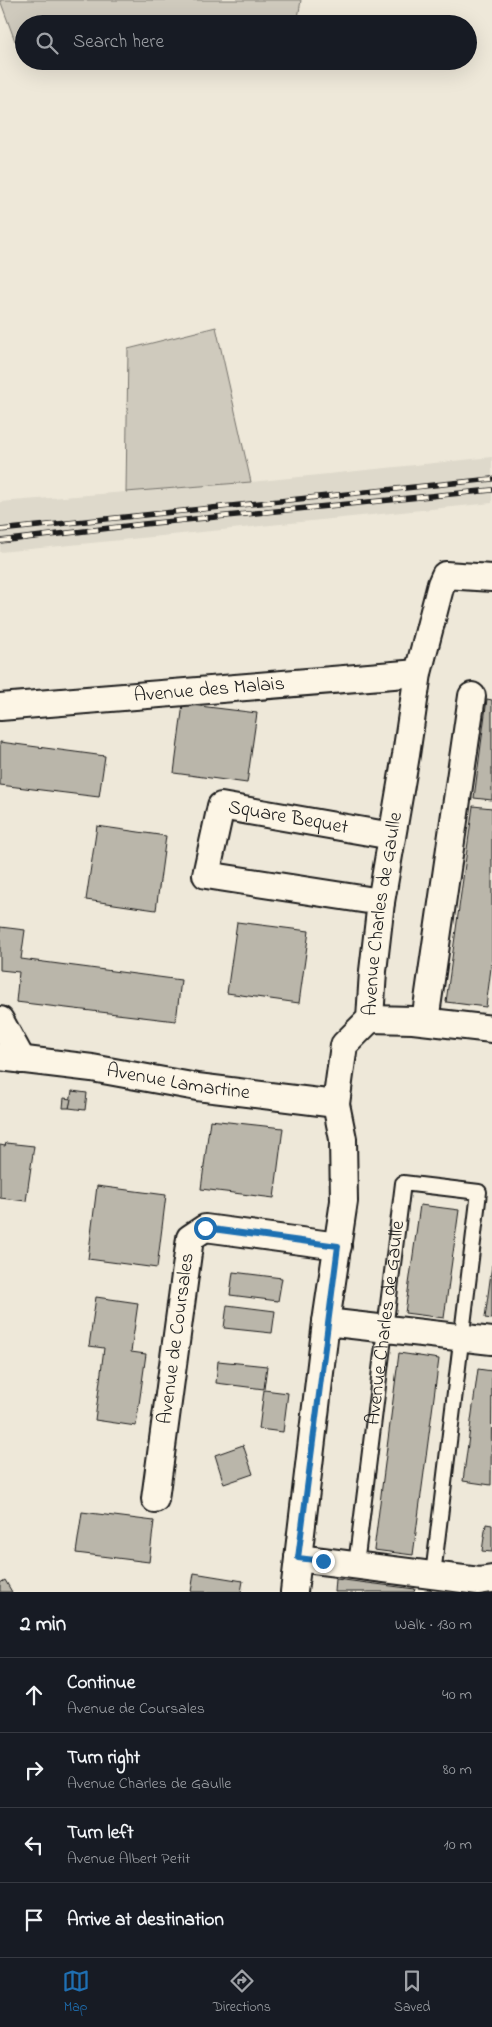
<!DOCTYPE html>
<meta charset="utf-8">
<style>
:root{--surface:#171b24;--page:#242831;--text:#f1f3f6;--muted:#9ea1a6;--line:#363941;--accent:#1f6fb2}
body{margin:0;font-family:"Indie Flower",sans-serif;background:var(--page);color:var(--text)}
.stop{position:absolute;width:15px;height:15px;margin:-11px;border:4px solid #1f6fb2;border-radius:50%;background:#fff}
.stop.end{background:#1f6fb2;border-color:#fff;box-shadow:0 1px 5px #0008}
.list{margin:0;padding:0;list-style:none}
h2{display:flex;justify-content:space-between;align-items:center;height:65px;margin:0;padding:0 20px;font-size:21px}
h2 small{font-size:16px;font-weight:400;color:var(--muted)}
.list li{display:grid;grid-template-columns:32px 1fr auto;gap:15px;align-items:center;box-sizing:border-box;height:75px;padding:0 20px;border-top:1px solid var(--line)}
.list b{display:block;font-size:19px;white-space:nowrap}
.list p{margin:0;font-size:16px;white-space:nowrap;color:var(--muted)}
.list em{font-size:16px;font-style:normal;color:var(--muted)}
.icon{flex:none;width:28px;height:28px;fill:none;stroke:currentColor;stroke-width:2;stroke-linecap:round;stroke-linejoin:round}
.map{position:relative;flex:none;width:492px;height:1592px;overflow:hidden}
.search{position:absolute;background:var(--surface);box-shadow:0 5px 20px #0002;left:15px;right:15px;top:15px;height:55px;display:flex;align-items:center;gap:12px;box-sizing:border-box;padding:0 18px;border-radius:28px;color:var(--muted);font-size:19px}
.sheet{height:365px;background:var(--surface)}
nav{display:flex;justify-content:space-around;align-items:center;box-sizing:border-box;height:70px;border-top:1px solid var(--line);background:var(--surface);font-size:14px;color:var(--muted)}
nav a{display:grid;justify-items:center;gap:2px}
nav .on{color:var(--accent)}
.map>svg:first-child{display:block}
.built{fill:#ded9cb}
.green{fill:#cfcabd;stroke:#76736c}
.building{fill:#bab6aa;stroke:#1c1c1c}
.lines{fill:none;stroke-linecap:round;stroke-linejoin:round}
.lane-casing{stroke:#1c1c1c;stroke-width:18}
.street-casing{stroke:#1c1c1c;stroke-width:30}
.lane{stroke:#fcf5e5;stroke-width:14}
.street{stroke:#fcf5e5;stroke-width:26}
.rail-casing{stroke:#1c1c1c;stroke-width:5.5}
.rail{stroke:#fcf5e5;stroke-width:4;stroke-dasharray:11;stroke-linecap:butt}
.route{stroke:#1f6fb2;stroke-width:6}
.labels{text-anchor:middle;dominant-baseline:central;stroke-width:4.5;stroke-linejoin:round;paint-order:stroke}
.street-label{font-size:20px;fill:#1c1c1c;stroke:#fcf5e5}
</style>
<div class="map">
<svg width="492" height="1592" viewBox="0 0 492 1592">
<rect width="100%" height="100%" fill="#eee8d9"/>
<filter id="ink" filterUnits="userSpaceOnUse"><feTurbulence type="fractalNoise" baseFrequency=".02" numOctaves="2"/><feDisplacementMap in="SourceGraphic" scale="10" xChannelSelector="R" yChannelSelector="G"/><feConvolveMatrix kernelMatrix="1 2 1 2 8 2 1 2 1" color-interpolation-filters="sRGB"/></filter>
<g filter="url(#ink)">
<polygon class="built" points="492,457 492,503 0,552 0,502 251,482"/>
<g class="green">
<polygon points="0,0 301,0 297,24 24,24 24,41 15,41"/>
<polygon points="216,327 251,482 126,492 128,349"/>
</g>
<g class="building">
<polygon points="487,699 492,700 492,800 474,798"/>
<polygon points="183,704 257,713 247,783 174,773"/>
<polygon points="0,742 105,756 99,797 0,785"/>
<polygon points="473,806 492,808 492,960 486,1007 446,1002"/>
<polygon points="97,826 166,836 156,910 86,900"/>
<polygon points="237,922 309,931 299,1003 227,993"/>
<polygon points="0,927 25,930 21,959 181,980 176,1021 16,1002 19,972 0,970"/>
<polygon points="72,1091 87,1093 85,1110 69,1108"/>
<polygon points="64,1098 71,1099 69,1108 63,1108"/>
<polygon points="210,1120 283,1128 274,1198 201,1189"/>
<polygon points="6,1143 34,1146 26,1201 0,1198 0,1145 5,1146"/>
<polygon points="97,1186 166,1195 157,1268 88,1259"/>
<polygon points="420,1205 459,1210 444,1318 405,1313"/>
<polygon points="492,1265 492,1319 485,1318"/>
<polygon points="233,1272 282,1278 278,1301 230,1295"/>
<polygon points="96,1297 138,1303 131,1352 146,1354 136,1426 95,1420 104,1348 89,1346"/>
<polygon points="227,1305 275,1311 272,1333 224,1328"/>
<polygon points="399,1353 439,1359 413,1555 374,1550"/>
<polygon points="218,1361 267,1366 264,1389 216,1383"/>
<polygon points="478,1369 492,1371 491,1485 463,1481"/>
<polygon points="264,1390 288,1393 283,1432 259,1429"/>
<polygon points="243,1445 253,1474 224,1484 215,1455"/>
<polygon points="82,1512 154,1521 149,1562 76,1553"/>
<polygon points="486,1524 492,1525 492,1552 482,1551"/>
<polygon points="194,1573 243,1581 241,1592 191,1592"/>
<polygon points="336,1579 415,1589 414,1592 335,1592"/>
<polygon points="5,1580 12,1592 0,1592 0,1583"/>
</g>
<g class="lines">
<g class="lane-casing">
<g id="lane">
<path id="s1" d="M356 1565 403 1183 479 1192 433 1575"/>
</g>
</g>
<g class="street-casing">
<g id="street">
<path id="s2" d="M0 707 418 673"/>
<path id="s3" d="M381 902 206 875 221 806 392 836"/>
<polyline points="370,1019 413,1020 492,1029"/>
<polyline points="0,1020 22,1060"/>
<polyline points="425,1021 472,696"/>
<path id="s4" d="M0 1057 92 1068 197 1087 336 1104"/>
<polyline points="326,1322 492,1341"/>
<path id="s5" d="M155 1499 190 1238 205 1228 338 1246"/>
<polyline points="298,1558 479,1581 492,1579"/>
<path id="s6" d="M294 1592 326 1322 344 1201 343 1139 336 1104 344 1045 370 1019 373 971 381 902 406 755 418 673 441 584 445 575 492 578"/>
</g>
</g>
<use href="#lane" class="lane"/>
<use href="#street" class="street"/>
<g class="rail-casing">
<g id="rail">
<polyline points="0,530 492,479"/>
<polyline points="0,541 144,524 492,490"/>
</g>
</g>
<use href="#rail" class="rail"/>
</g>
</g>
<g class="lines" filter="url(#ink)">
<polyline class="route" points="205,1228 338,1246 298,1558 323,1561"/>
</g>
<g class="labels">
<g class="street-label">
<text stroke="none"><textPath href="#s2" startOffset="210">Avenue des Malais</textPath></text>
<text stroke="none"><textPath href="#s3" startOffset="316">Square Bequet</textPath></text>
<text stroke="none"><textPath href="#s6" startOffset="694">Avenue Charles de Gaulle</textPath></text>
<text stroke="none"><textPath href="#s4" startOffset="180">Avenue Lamartine</textPath></text>
<text stroke="none"><textPath href="#s1" startOffset="244">Avenue Charles de Gaulle</textPath></text>
<text stroke="none"><textPath href="#s5" startOffset="162">Avenue de Coursales</textPath></text>
</g>
</g>
</svg>
<div class="stop" style="left:205px;top:1228px"></div>
<div class="stop end" style="left:323px;top:1561px"></div>
<div class="search"><svg class="icon" aria-label="search" viewBox="0 0 24 24"><circle cx="10" cy="10" r="6"/><path d="M15 15l6 6"/></svg>Search here</div>
</div>
<section class="sheet">
<h2>2 min<small>Walk · 130 m</small></h2>
<ul class="list">
<li><svg class="icon" aria-label="ahead" viewBox="0 0 24 24"><path d="M12 20V5M6 11l6-6 6 6"/></svg><div><b>Continue</b><p>Avenue de Coursales</p></div><em>40 m</em></li>
<li><svg class="icon" aria-label="right" viewBox="0 0 24 24"><path d="M7 20v-9h11M14 6l5 5-5 5"/></svg><div><b>Turn right</b><p>Avenue Charles de Gaulle</p></div><em>80 m</em></li>
<li><svg class="icon" aria-label="left" viewBox="0 0 24 24"><path d="M17 20v-9H6M10 6l-5 5 5 5"/></svg><div><b>Turn left</b><p>Avenue Albert Petit</p></div><em>10 m</em></li>
<li><svg class="icon" aria-label="arrive" viewBox="0 0 24 24"><path d="M6 21V4h12l-3 4 3 4H6"/></svg><div><b>Arrive at destination</b></div></li>
</ul>
</section>
<nav>
<a class="on"><svg class="icon" aria-label="map" viewBox="0 0 24 24"><path d="M3 6l6-2 6 2 6-2v14l-6 2-6-2-6 2zM9 4v14M15 6v14"/></svg>Map</a>
<a><svg class="icon" aria-label="directions" viewBox="0 0 24 24"><path d="M12 3l9 9-9 9-9-9zM9 14v-3h6M13 9l2 2-2 2"/></svg>Directions</a>
<a><svg class="icon" aria-label="saved" viewBox="0 0 24 24"><path d="M7 4h10v16l-5-4-5 4z"/></svg>Saved</a>
</nav>
